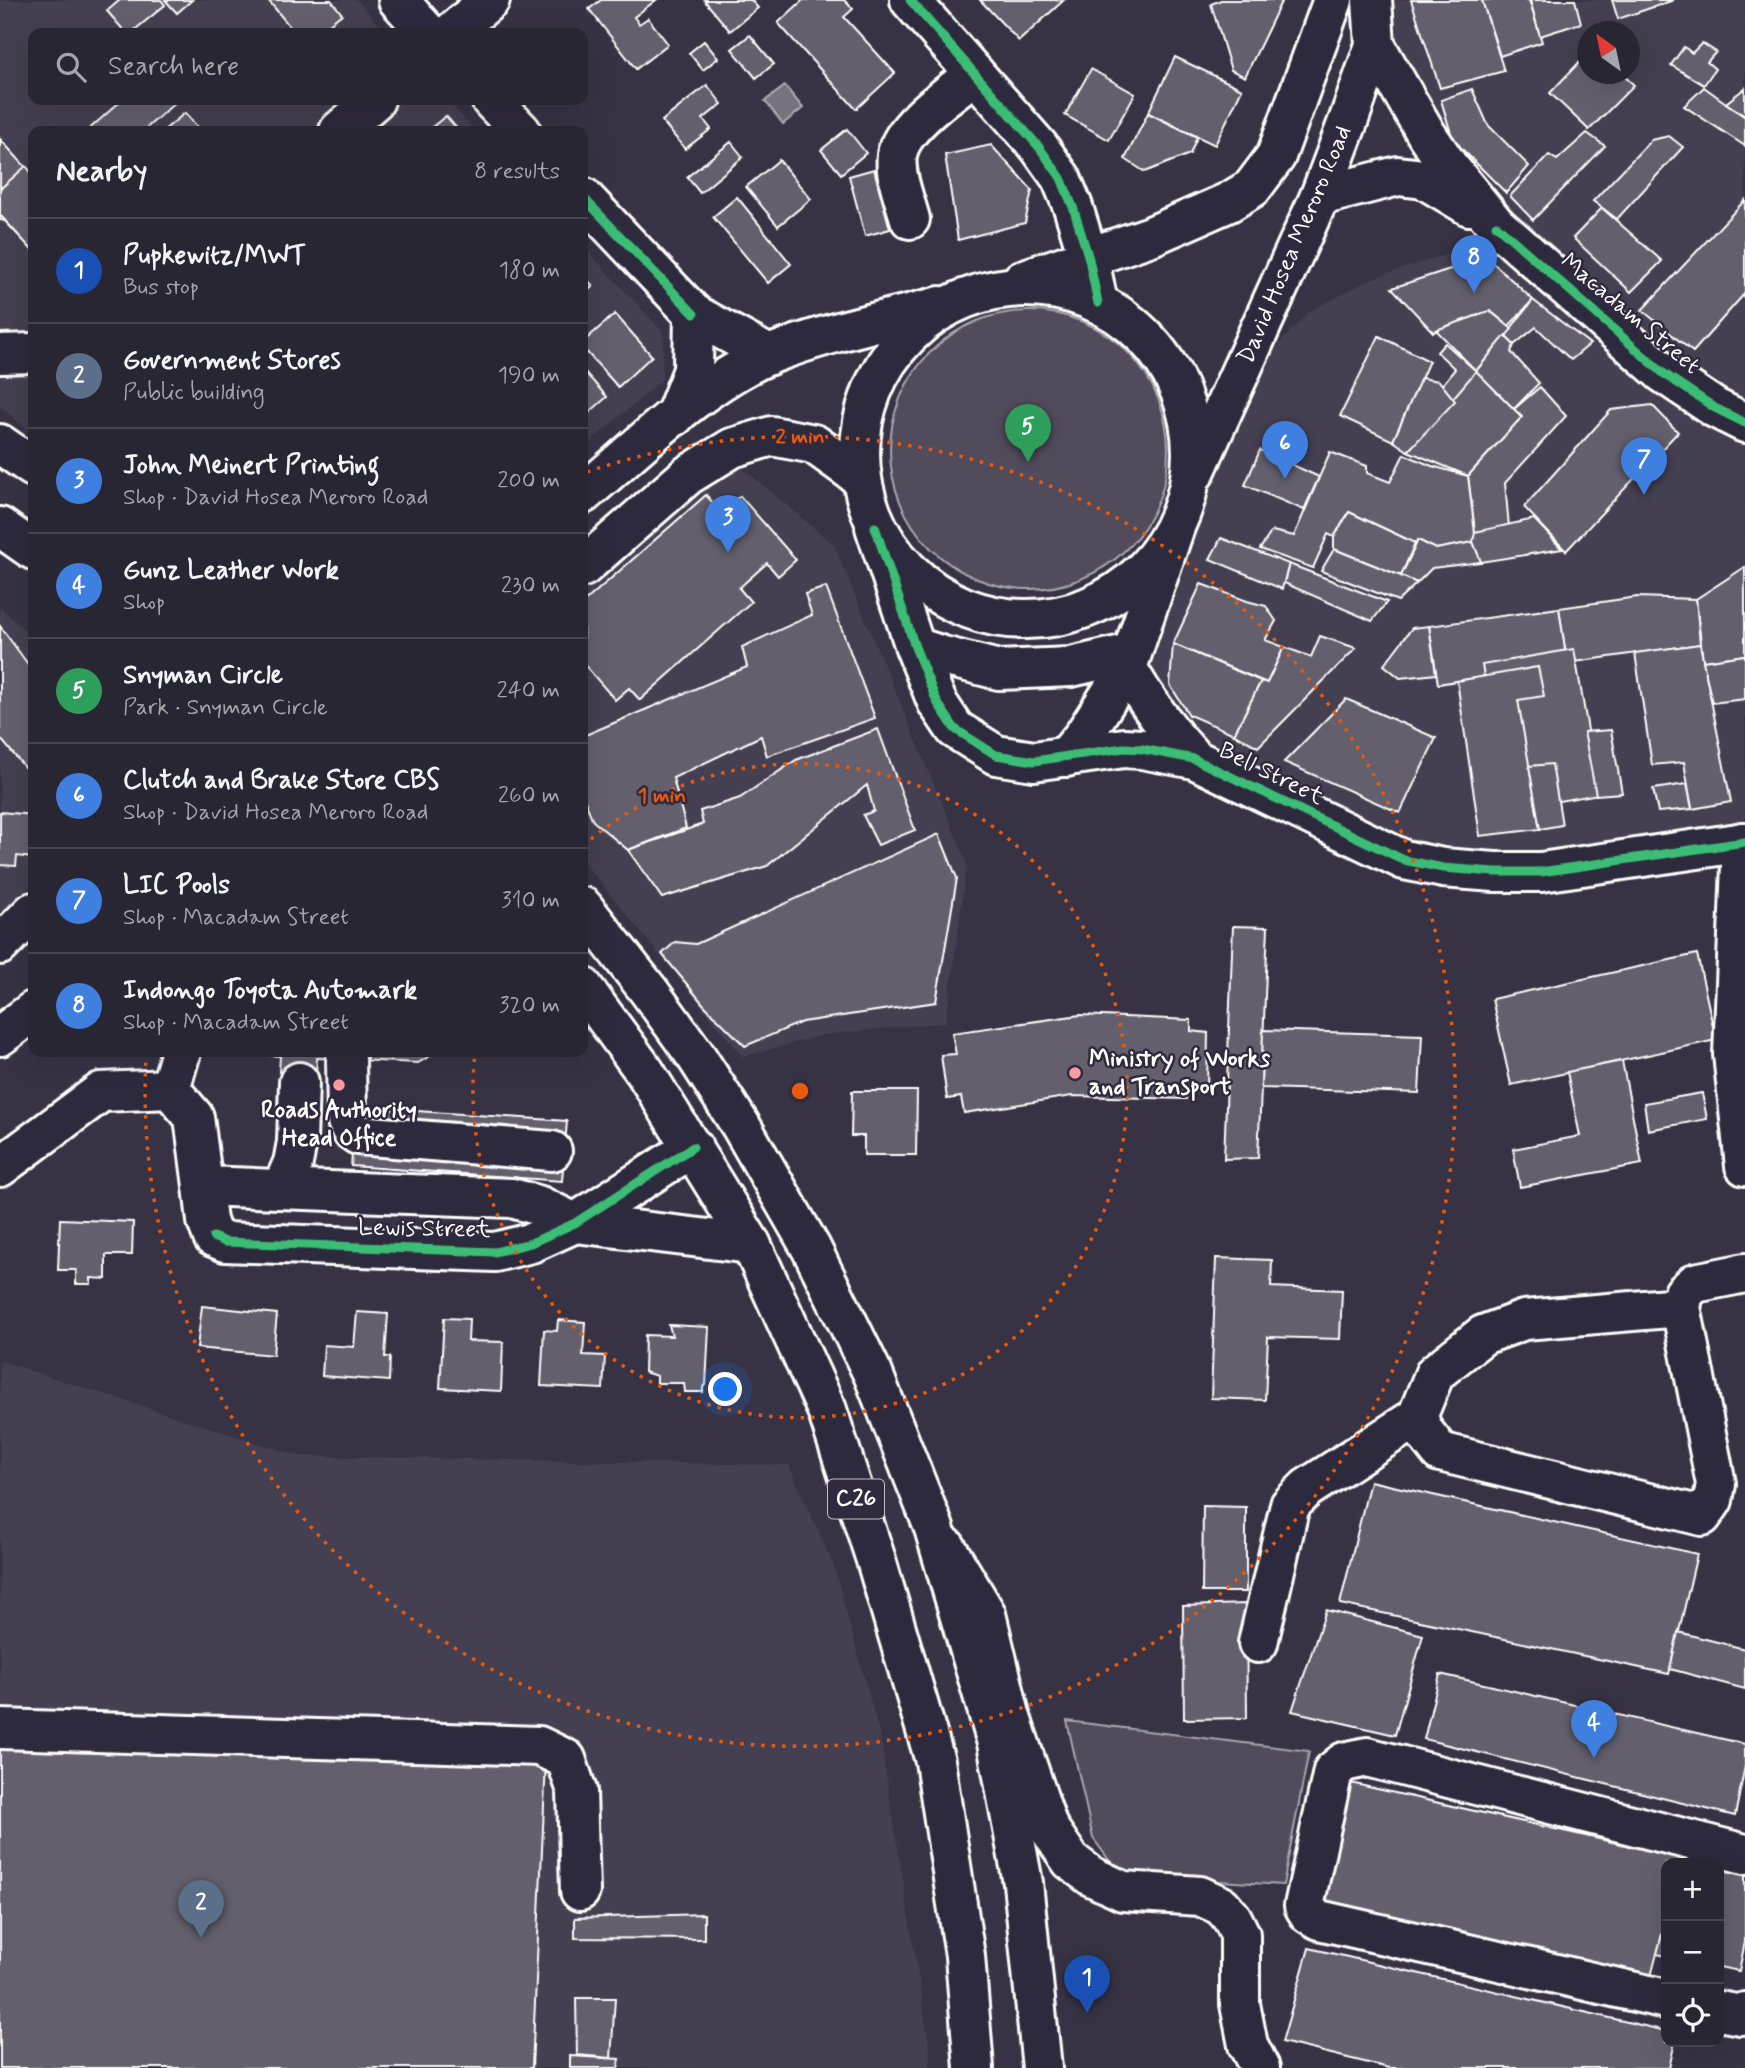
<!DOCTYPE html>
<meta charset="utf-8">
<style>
:root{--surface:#292634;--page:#312e3c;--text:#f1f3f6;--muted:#a5a5ac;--line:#45434f;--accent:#ff9aa2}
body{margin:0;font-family:Mynerve,sans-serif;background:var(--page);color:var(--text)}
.controls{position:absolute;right:21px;bottom:21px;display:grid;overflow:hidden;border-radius:14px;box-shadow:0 7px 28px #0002}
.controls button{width:63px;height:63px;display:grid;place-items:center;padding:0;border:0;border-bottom:2px solid var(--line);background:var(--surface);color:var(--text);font:35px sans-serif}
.compass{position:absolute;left:1577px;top:21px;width:63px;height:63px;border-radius:50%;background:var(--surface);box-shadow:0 7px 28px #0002;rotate:327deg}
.you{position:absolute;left:726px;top:1390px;width:24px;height:24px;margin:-18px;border:5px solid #fff;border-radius:50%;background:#1a73e8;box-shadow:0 0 0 10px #1a73e833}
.badge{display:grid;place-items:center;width:46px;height:46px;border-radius:50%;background:var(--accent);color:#fff;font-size:23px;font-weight:700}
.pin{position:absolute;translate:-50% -58px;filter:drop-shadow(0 2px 4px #0008)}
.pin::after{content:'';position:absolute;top:37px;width:24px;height:21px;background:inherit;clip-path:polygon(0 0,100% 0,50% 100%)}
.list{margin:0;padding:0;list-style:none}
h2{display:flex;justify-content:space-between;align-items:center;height:91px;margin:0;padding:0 28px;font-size:30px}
h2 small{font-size:23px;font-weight:400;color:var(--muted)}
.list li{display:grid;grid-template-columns:46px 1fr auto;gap:21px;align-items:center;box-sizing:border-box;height:105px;padding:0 28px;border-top:2px solid var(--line)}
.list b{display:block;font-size:26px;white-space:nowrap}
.list p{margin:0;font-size:23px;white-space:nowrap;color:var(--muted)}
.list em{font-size:23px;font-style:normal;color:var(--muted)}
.icon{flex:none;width:38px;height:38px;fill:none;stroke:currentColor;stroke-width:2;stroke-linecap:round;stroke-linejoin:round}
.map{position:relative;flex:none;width:1745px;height:2068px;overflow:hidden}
.search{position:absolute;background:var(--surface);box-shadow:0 7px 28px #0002;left:28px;top:28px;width:560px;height:77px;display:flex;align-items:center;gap:18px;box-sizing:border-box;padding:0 24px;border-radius:14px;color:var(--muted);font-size:26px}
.panel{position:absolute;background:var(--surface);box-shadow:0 7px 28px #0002;left:28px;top:126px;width:560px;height:931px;border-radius:14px}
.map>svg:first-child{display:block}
.built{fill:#444051;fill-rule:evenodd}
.green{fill:#514c5c;stroke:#a8a6ae;stroke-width:2}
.water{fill:#76737f;stroke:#adabb2;stroke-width:2}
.building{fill:#635f6d;stroke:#fff;stroke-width:2}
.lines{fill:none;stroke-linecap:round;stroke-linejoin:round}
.minor-casing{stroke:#fff;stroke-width:44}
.major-casing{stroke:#fff;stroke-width:44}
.minor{stroke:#2f2a3d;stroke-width:38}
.major{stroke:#2f2a3d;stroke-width:38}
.cycleway-casing{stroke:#2f2a3d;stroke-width:13}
.cycleway{stroke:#3abd76;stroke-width:9}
.ring{fill:none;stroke:#e8590c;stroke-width:3.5;stroke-dasharray:3.5 7}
.poi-dot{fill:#ff9aa2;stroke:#2f2a3d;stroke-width:2.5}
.labels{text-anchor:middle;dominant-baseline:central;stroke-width:5;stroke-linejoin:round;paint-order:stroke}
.shield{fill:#2f2a3d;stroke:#c1bfc5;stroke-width:2}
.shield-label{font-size:23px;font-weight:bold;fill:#fff}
.street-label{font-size:24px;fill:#fff;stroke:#2f2a3d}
.poi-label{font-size:24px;font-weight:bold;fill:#fff;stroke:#2f2a3d;text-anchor:start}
.centre{fill:#e8590c;stroke:#2f2a3d;stroke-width:3.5}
.ring-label{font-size:21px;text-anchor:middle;font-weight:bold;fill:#e8590c;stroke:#2f2a3d;stroke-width:5;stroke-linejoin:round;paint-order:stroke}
</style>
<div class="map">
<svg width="1745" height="2068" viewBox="0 0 1745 2068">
<rect width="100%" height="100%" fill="#373345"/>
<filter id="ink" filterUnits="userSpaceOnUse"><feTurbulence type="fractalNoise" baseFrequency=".0143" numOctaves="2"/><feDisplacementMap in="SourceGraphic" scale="14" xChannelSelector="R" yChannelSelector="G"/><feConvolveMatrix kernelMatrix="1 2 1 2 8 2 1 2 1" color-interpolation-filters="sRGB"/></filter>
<g filter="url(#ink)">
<g class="built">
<polygon points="0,0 357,0 386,33 33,33 33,100 446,100 476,131 33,131 33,434 0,406"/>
<path d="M1384 0H1745V423L1515 241 1405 98ZM1588 32H1630V74H1588Z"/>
<polygon points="1491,240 1745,437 1745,845 1404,860 1194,759 1131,653 1262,362 1310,311 1371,279"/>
<polygon points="583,246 663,332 662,380 583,448"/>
<polygon points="734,461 834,545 967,863 946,1022 822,1035 743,1057 583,861 583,587"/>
<polygon points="0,607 33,637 33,884 0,912"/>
<polygon points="0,1361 299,1456 789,1465 834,1567 880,1736 930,2050 929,2068 0,2068"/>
</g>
<g class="green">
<circle cx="1029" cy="450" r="139"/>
<polygon points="1067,1721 1309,1751 1283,1885 1120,1875 1093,1838"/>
</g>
<polygon class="water" points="785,86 803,108 783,124 765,101"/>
<g class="building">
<polygon points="120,0 161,0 165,5 131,33 126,33 107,11"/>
<polygon points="165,0 192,0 177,13"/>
<polygon points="268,0 331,0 342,14 320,31 322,33 295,33"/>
<polygon points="601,0 656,0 634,17 639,24 648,18 668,44 636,69 589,9"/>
<polygon points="704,0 751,0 758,8 730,31"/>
<polygon points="803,0 844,0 853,9 844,17 895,73 856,109 778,23"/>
<polygon points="980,0 1064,0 1019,41"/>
<polygon points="1221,0 1282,0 1245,77 1231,70 1211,4"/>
<polygon points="1411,0 1482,0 1504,71 1440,88"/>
<polygon points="1482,0 1529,0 1542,42 1500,56"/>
<polygon points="1530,0 1575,0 1581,23 1540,36"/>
<polygon points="1612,0 1674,0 1618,19"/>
<polygon points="750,35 774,64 756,78 732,49"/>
<polygon points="704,41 718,58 703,70 689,53"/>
<polygon points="1702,43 1716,52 1707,62 1715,69 1704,85 1671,65 1684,47 1692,53"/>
<polygon points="1588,53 1588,74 1622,74 1634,85 1589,130 1550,93"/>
<polygon points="1175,57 1242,89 1215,145 1148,113"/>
<polygon points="1091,69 1135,94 1109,140 1065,115"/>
<polygon points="707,85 722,104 703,119 711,129 685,149 662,121"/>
<polygon points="1704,87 1745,117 1745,146 1684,106"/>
<polygon points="1745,88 1745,116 1726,103"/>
<polygon points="1472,89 1488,125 1529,166 1506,193 1453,140 1441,100"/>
<polygon points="122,100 178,100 143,131 87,131"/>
<polygon points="185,113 201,131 163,131"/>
<polygon points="1148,113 1197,137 1190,154 1145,172 1125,159"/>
<polygon points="446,116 459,131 427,131"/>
<polygon points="847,129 866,153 841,174 821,150"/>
<polygon points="1587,133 1605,146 1533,220 1510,196 1549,155 1557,160"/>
<polygon points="1669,136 1683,147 1617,219 1593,201 1651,140"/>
<polygon points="0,139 33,175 33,251 5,221 0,220"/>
<polygon points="731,142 743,157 700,193 687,177"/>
<polygon points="991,145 1032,190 1025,223 958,240 945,155"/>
<polygon points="779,160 811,199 778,226 746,187"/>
<polygon points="26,166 33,175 33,251 0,215 0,189"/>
<polygon points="874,169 890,229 865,236 849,176"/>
<polygon points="737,197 791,264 768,283 713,217"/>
<polygon points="1745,200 1745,293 1693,352 1642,310"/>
<polygon points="1602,208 1662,261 1631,292 1573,238"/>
<polygon points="1487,257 1533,300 1509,326 1490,311 1433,332 1392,288"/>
<polygon points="583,275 593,286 583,296"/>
<polygon points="1533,300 1590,344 1571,360 1536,327 1514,345 1505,336"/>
<polygon points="1490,311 1512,329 1476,371 1436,330"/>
<polygon points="615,314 652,356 618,387 583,348 583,342"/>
<polygon points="1379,336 1429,361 1393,441 1340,416"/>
<polygon points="1505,336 1514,345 1511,352 1539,383 1514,409 1476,371"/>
<polygon points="1445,343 1476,371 1455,401 1442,385 1455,369 1437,352"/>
<polygon points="583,370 607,397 583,418"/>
<polygon points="1476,371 1522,417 1468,476 1408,451"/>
<polygon points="1421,378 1439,381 1455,401 1408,451 1393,441"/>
<polygon points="1540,387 1566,416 1505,483 1509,527 1475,532 1468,476 1522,417 1514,409"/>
<polygon points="1652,405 1678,432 1566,551 1524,507 1611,410"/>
<polygon points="1260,450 1319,477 1304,510 1245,485"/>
<polygon points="1330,452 1367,466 1367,473 1390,482 1404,454 1432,466 1468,476 1476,542 1436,549 1418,540 1415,543 1349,512 1334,537 1328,534 1313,568 1260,549 1272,531 1294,536"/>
<polygon points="706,495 721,512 740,496 796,560 778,576 767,563 739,588 751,602 640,700 629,688 615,700 583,663 583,603"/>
<polygon points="1349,512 1415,543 1401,576 1334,549 1334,537"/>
<polygon points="1534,519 1562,549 1481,562 1473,542 1475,532"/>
<polygon points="1221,538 1289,564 1282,589 1210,559"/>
<polygon points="1418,540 1436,549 1473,542 1481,562 1432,568 1417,583 1401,576"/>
<polygon points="1334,549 1401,576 1417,583 1398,601 1321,571"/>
<polygon points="1289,564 1387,602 1372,621 1284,583"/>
<polygon points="1745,567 1745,655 1703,661 1696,599"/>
<polygon points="1201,584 1247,601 1266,606 1276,621 1265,640 1284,647 1267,683 1173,644"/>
<polygon points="826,587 875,718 767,756 761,736 673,778 686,828 628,850 593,821 583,796 583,736 747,667 742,647 812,615 805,594"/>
<polygon points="1637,597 1696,599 1700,644 1567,663 1559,608"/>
<polygon points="1559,608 1567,663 1438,684 1429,626"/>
<polygon points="0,626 33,671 33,768 25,768 0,738"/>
<polygon points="1429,626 1436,674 1400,678 1384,665 1412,628"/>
<polygon points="1320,636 1356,648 1258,747 1234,734 1261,681 1267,683 1284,647 1311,657"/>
<polygon points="1173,644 1261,681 1234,734 1189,715 1170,685"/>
<polygon points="1700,644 1731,802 1692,809 1684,762 1652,765 1635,653"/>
<polygon points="1574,649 1599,794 1508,810 1482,665"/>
<polygon points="1745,655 1745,699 1712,703 1703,661"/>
<polygon points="1538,667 1544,696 1518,700 1540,829 1480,836 1457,681"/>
<polygon points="1346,699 1436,738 1400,813 1284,762"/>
<polygon points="878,729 915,830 878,845 863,815 874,811 867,785 767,866 662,898 628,850 703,824 700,811 740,798 796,760"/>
<polygon points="1611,730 1622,793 1596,795 1584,732"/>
<polygon points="1552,764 1562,825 1540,829 1529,766"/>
<polygon points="1687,784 1692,809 1658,812 1653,789"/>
<polygon points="0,812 33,815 33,858 17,856 16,866 0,865"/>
<polygon points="939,834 957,878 936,1002 802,1022 745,1046 704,1005 662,954 675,942 696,944"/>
<polygon points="1233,926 1268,927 1258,1158 1224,1159"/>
<polygon points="1697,954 1716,1040 1511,1085 1492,999"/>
<polygon points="1080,1015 1191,1020 1191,1031 1208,1033 1207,1092 1187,1092 1186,1099 1072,1096 964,1113 961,1097 947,1099 941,1055 956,1054 952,1033"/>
<polygon points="1263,1030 1422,1035 1419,1093 1261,1088"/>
<polygon points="226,1052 437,1052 418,1063 317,1058 316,1075 279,1072 280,1056"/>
<polygon points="1622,1061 1642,1164 1520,1187 1513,1149 1580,1136 1567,1072"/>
<polygon points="852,1091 917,1091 916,1155 864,1155 864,1136 851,1136"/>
<polygon points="1702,1093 1707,1119 1648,1130 1644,1103"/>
<polygon points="356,1107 567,1121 562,1181 351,1166"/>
<polygon points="60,1219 133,1222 132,1255 106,1255 106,1279 91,1278 91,1284 76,1284 76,1270 58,1270"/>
<polygon points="1216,1258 1272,1260 1271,1287 1342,1290 1340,1339 1268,1337 1265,1400 1211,1398"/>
<polygon points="202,1306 277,1314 273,1355 197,1348"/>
<polygon points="357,1312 388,1314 385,1357 390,1357 389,1381 322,1376 324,1345 354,1347"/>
<polygon points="444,1318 469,1319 468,1341 503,1342 501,1391 440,1388"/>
<polygon points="558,1320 585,1322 583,1355 605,1356 603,1389 541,1386 544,1330 557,1331"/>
<polygon points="669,1325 709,1327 706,1385 703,1387 703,1392 685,1392 684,1383 657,1383 657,1376 644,1372 645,1335 672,1336"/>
<polygon points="1370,1481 1697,1554 1669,1674 1340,1604"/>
<polygon points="1203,1506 1246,1507 1246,1592 1202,1592"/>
<polygon points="1246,1604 1247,1718 1184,1719 1183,1606"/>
<polygon points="1326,1610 1423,1635 1395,1735 1292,1711"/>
<polygon points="1678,1632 1745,1649 1745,1689 1670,1669"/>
<polygon points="1440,1674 1745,1744 1745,1766 1735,1816 1424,1739"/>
<polygon points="0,1739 546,1762 532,2068 0,2068"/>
<polygon points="1346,1782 1683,1858 1681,1863 1666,1863 1666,1919 1650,1980 1316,1902"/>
<polygon points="1719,1867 1745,1874 1745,1942 1739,1971 1719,1967"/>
<polygon points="704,1914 704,1939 575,1938 575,1918"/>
<polygon points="1666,1919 1666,1956 1657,1954"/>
<polygon points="1309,1948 1666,2031 1666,2042 1675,2042 1669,2068 1389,2068 1282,2042"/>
<polygon points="576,1998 615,1998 611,2058 577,2055"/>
<polygon points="570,2056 620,2059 618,2068 570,2068"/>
</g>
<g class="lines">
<g class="minor-casing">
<g id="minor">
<polyline points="398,0 428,33"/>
<polyline points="910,0 1039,147 1061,178 1073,207 1089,259 1098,303"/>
<polyline points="451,33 490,0"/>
<polyline points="491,100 521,131"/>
<polyline points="339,131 375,100"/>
<polyline points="583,197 694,314"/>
<path d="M910 219C905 200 894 175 897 155 901 126 952 92 975 74"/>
<polyline points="1496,225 1663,373 1715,408 1745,423"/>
<polyline points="0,354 33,353"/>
<polyline points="875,527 915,647 937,702 955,729 996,755 1034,761 1124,748 1142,749 1194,759 1404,860 1443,868 1495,872 1541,872 1745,842"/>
<path d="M1175 527 1127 668C1147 703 1166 729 1194 759"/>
<polyline points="915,647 943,656 999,670 1071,667 1131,653"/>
<polyline points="1066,757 1084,735 1127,668"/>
<polyline points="1742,842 1733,1054 1745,1166"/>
<polyline points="346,1059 347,1121 351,1130 358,1135 552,1151"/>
<polyline points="170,1089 181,1052"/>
<polyline points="0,1167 101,1092 170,1089 194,1117 203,1186 512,1198 540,1206 575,1223 751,1244"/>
<polyline points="203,1186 207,1221 213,1237 225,1242 495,1252 531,1243 575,1223 693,1147"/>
<polyline points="282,1188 293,1163 297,1142 299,1082"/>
<polyline points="1681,1307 1524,1320 1483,1335 1435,1373 1417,1417 1425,1433 1440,1452 1702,1516 1713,1500 1716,1484 1681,1307 1684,1293 1695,1283 1745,1273"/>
<polyline points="946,1547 986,1614 1010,1715 1048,1827 1071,1861 1091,1876 1123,1891 1200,1896 1222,1906 1232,1918 1240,1934 1240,2004 1248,2045 1260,2068"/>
<polyline points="1258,1643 1290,1505 1307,1488 1417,1417"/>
<polyline points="0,1729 539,1746 566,1759 577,1791 580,1891"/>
<polyline points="1666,1999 1319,1920 1309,1914 1304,1906 1333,1771 1344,1762 1367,1757 1745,1854"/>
<polyline points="1719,2011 1741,2015 1745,2012"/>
</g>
</g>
<g class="major-casing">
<g id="major">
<polyline points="1375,45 1427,135 1448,166 1496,225"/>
<polyline points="1320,196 1398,176 1424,179 1469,206"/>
<polyline points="1022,280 1151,236 1229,202 1252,188 1276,156 1333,0"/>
<circle cx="1026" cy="453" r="166"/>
<polyline points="675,416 693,370 694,314 769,355"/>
<polyline points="0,444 33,467"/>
<polyline points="1195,472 1320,196 1349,119 1375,45 1372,0"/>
<path d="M583 494C638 448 704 381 771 354 825 333 883 321 940 306"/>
<polyline points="0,527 33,550"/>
<polyline points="583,567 688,475 732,448 772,436 814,444 860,477"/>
<polyline points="583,907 649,991 696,1056 741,1126 811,1248 873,1374 934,1528 997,1743 1023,1883 1042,2068"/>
<polyline points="0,945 33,912"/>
<polyline points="583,987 645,1072 751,1244 827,1410 876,1560 935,1761 965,1956 974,2068"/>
<polyline points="0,1036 33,1011"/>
</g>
</g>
<use href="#minor" class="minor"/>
<use href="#major" class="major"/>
<g class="cycleway-casing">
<g id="cycleway">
<polyline points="910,0 1039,147 1061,178 1073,207 1089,259 1098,303"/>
<polyline points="583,197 694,314"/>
<polyline points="1496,225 1663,373 1715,408 1745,423"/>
<polyline points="875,527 915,647 937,702 955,729 996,755 1034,761 1124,748 1142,749 1194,759 1404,860 1443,868 1495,872 1541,872 1745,842"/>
<polyline points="213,1237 225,1242 495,1252 531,1243 575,1223 693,1147"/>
</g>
</g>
<use href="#cycleway" class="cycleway"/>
</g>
</g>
<g class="ring">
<path d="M583 846A327 327 0 1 1 475 1054"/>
<path d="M587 472A655 655 0 1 1 146 1057"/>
</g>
<g class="poi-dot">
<circle cx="1075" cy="1073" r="7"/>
<circle cx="339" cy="1085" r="7"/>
</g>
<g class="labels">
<rect class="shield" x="828" y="1479.5" width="56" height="39" rx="5"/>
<g class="shield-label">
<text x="856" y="1499">C26</text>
</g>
<g class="street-label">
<text transform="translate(1295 245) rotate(-67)">David Hosea Meroro Road</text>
<text transform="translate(1630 314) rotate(40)">Macadam Street</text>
<text transform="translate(1271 774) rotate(26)">Bell Street</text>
<text transform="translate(424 1229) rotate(1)">Lewis Street</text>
</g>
<g class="poi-label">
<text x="1089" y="1059">Ministry of Works<tspan x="1089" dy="28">and Transport</tspan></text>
<text x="339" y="1110" text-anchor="middle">Roads Authority<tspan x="339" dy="28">Head Office</tspan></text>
</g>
</g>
<circle cx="800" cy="1091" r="10" class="centre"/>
<g class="ring-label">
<text x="800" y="443">2 min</text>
<text x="662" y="802">1 min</text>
</g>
</svg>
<div class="controls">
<button>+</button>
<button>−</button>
<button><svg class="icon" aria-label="locate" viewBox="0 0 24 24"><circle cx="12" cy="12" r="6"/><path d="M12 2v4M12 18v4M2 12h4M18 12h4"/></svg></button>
</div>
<svg class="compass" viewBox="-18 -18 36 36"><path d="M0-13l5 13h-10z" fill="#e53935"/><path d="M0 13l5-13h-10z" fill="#a5a5ac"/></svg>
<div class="you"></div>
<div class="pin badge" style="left:1087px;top:2013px;background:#1a4fb4">1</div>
<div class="pin badge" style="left:201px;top:1938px;background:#5c6f8a">2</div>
<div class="pin badge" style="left:728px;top:553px;background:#3f7fe0">3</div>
<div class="pin badge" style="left:1594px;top:1758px;background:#3f7fe0">4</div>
<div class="pin badge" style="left:1028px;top:462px;background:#2e9e5b">5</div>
<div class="pin badge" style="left:1285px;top:479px;background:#3f7fe0">6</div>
<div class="pin badge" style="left:1644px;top:495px;background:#3f7fe0">7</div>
<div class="pin badge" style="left:1474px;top:293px;background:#3f7fe0">8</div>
<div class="search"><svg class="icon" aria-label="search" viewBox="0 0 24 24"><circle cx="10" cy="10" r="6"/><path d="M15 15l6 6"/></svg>Search here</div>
<section class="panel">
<h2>Nearby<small>8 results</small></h2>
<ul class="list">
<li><span class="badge" style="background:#1a4fb4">1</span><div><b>Pupkewitz/MWT</b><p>Bus stop</p></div><em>180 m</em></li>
<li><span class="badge" style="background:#5c6f8a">2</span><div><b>Government Stores</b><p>Public building</p></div><em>190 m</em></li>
<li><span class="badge" style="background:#3f7fe0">3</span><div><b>John Meinert Printing</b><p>Shop · David Hosea Meroro Road</p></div><em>200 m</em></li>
<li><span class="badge" style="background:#3f7fe0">4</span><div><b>Gunz Leather Work</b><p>Shop</p></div><em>230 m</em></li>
<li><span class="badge" style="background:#2e9e5b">5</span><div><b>Snyman Circle</b><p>Park · Snyman Circle</p></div><em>240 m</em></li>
<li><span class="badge" style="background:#3f7fe0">6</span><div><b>Clutch and Brake Store CBS</b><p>Shop · David Hosea Meroro Road</p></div><em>260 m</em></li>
<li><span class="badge" style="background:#3f7fe0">7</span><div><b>LIC Pools</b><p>Shop · Macadam Street</p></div><em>310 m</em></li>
<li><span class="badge" style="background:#3f7fe0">8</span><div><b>Indongo Toyota Automark</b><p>Shop · Macadam Street</p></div><em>320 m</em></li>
</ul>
</section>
</div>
